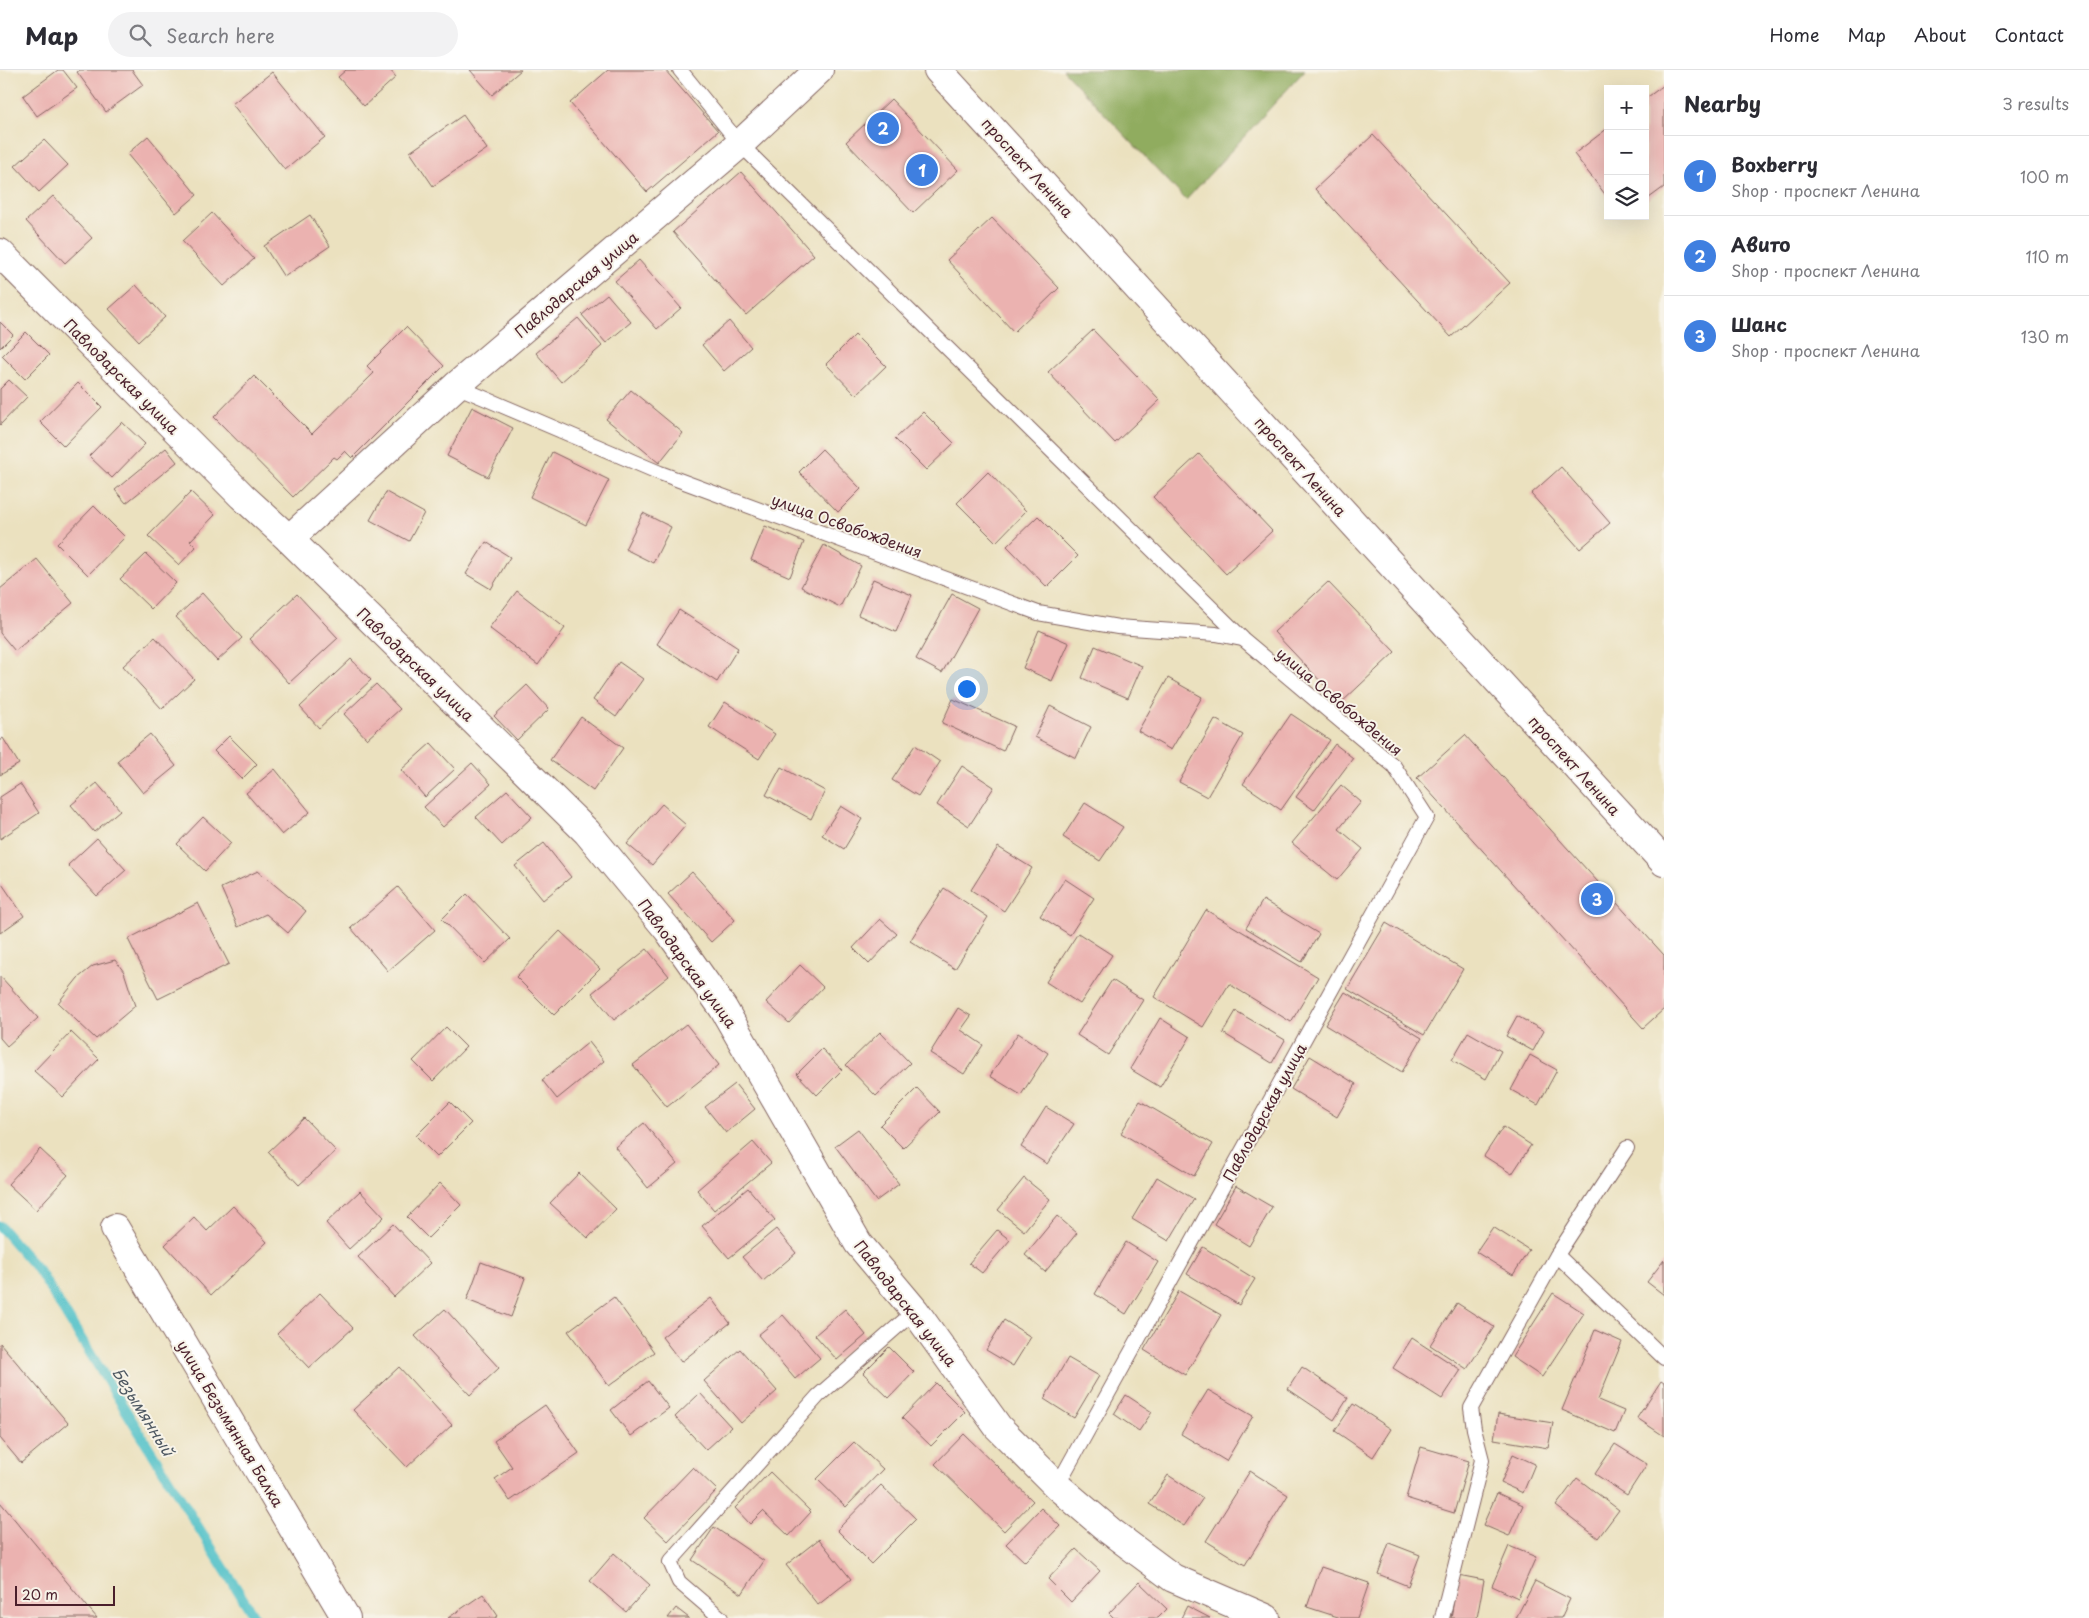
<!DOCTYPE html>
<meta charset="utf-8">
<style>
:root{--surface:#fff;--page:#f2f2f3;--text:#2b2b33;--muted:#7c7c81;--line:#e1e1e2;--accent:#c8321e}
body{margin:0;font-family:"Playpen Sans",sans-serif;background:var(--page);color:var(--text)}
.controls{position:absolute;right:15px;top:15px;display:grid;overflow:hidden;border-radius:0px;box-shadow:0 5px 20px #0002}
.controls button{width:45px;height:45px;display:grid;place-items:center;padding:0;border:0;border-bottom:1px solid var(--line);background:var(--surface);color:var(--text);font:25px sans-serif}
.scale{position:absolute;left:15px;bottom:12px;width:100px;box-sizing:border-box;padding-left:5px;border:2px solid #4a1f2b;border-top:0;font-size:14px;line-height:18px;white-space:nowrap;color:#4a1f2b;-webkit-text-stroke:4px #f7f3e8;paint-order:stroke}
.you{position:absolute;left:966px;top:618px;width:18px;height:18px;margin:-12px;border:4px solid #fff;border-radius:50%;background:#1a73e8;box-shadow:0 0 0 8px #1a73e833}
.badge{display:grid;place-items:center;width:32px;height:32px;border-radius:50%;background:var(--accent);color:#fff;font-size:16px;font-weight:700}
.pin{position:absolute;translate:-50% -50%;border:2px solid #fff;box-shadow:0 1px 5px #0006}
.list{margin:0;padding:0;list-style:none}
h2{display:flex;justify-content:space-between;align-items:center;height:65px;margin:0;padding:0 20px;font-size:21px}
h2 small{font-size:16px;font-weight:400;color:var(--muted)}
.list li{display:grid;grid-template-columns:32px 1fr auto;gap:15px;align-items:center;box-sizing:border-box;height:80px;padding:0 20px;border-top:1px solid var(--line)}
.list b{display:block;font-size:19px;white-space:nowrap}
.list p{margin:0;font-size:16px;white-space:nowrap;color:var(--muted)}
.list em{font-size:16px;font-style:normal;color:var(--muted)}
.icon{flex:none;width:28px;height:28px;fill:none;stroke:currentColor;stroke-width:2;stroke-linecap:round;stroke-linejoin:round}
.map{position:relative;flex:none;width:1664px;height:1548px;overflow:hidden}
header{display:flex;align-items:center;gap:30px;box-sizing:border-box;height:70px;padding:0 25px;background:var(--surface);border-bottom:1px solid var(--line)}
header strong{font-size:24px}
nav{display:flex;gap:28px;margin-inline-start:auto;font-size:18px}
.search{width:350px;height:45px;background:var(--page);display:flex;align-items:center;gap:12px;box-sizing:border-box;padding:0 18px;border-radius:28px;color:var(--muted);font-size:19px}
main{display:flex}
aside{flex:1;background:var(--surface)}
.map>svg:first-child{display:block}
.forest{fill:#90ac5f;stroke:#6d6645}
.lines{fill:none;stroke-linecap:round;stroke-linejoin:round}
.stream{stroke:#54c2c9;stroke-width:10}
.building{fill:#ebb2b0}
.lane-casing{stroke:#82635f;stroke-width:16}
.street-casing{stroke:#82635f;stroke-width:30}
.secondary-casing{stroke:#82635f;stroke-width:30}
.lane{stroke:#fff;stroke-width:14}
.street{stroke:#fff;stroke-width:28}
.secondary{stroke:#fff;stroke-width:28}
.labels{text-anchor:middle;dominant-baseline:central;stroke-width:4;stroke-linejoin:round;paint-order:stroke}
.street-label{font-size:15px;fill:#4a1f2b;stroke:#f7f3e8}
.water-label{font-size:16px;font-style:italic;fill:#4e5862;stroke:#f7f3e8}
</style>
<header>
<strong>Map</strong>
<div class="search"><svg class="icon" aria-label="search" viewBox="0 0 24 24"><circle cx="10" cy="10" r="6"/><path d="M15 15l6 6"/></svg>Search here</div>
<nav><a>Home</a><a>Map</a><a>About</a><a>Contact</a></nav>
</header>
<main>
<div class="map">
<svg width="1664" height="1548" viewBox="0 0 1664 1548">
<rect width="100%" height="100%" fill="#f7f3e8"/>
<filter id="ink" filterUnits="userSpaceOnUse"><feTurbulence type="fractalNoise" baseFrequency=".02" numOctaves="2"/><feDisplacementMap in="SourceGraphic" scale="10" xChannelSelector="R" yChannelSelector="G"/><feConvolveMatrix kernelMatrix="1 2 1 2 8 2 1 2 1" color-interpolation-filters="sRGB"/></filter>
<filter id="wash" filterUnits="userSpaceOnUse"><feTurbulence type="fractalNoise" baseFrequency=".0096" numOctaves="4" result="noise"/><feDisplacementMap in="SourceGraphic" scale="20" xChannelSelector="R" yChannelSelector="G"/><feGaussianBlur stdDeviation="1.12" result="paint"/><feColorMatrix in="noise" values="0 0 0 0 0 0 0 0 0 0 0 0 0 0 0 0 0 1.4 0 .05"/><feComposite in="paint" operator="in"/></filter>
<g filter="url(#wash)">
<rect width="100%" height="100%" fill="#ebe1bf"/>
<polygon class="forest" points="1063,0 1305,0 1186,130"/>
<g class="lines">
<polyline class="stream" points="0,1156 39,1201 255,1548"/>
</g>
<g id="blocks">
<g class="building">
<polygon points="58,0 63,0 77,18 37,46 23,26"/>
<polygon points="80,0 132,0 143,15 106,42 77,2"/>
<polygon points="346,0 390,0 396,7 364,36 338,7"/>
<polygon points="470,0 521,0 492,25"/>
<polygon points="608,0 665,0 718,61 647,122 570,33"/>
<polygon points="272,2 325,67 285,100 232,34"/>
<polygon points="1664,15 1664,117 1645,131 1645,29"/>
<polygon points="891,29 958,100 913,143 846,72"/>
<polygon points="463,45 487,79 433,116 410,82"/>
<polygon points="1608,58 1608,128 1574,84"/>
<polygon points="1373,65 1510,213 1451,267 1315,119"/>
<polygon points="148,66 197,125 176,143 127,84"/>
<polygon points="44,70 68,95 39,122 15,96"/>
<polygon points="741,102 814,185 746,245 673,162"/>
<polygon points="53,126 92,168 65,193 26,151"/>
<polygon points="212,143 254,189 224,216 182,171"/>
<polygon points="310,145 330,176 284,207 264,176"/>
<polygon points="992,148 1059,218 1014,262 947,190"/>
<polygon points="639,190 681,238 657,259 615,211"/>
<polygon points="136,215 165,247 139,271 109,239"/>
<polygon points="607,224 631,252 606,273 582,245"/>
<polygon points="578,248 602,276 561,312 536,283"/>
<polygon points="729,251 751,277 724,301 702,275"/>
<polygon points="0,252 13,265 0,278"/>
<polygon points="406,257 444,296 352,388 345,381 337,389 334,387 293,427 214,347 254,306 312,364 374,303 367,296"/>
<polygon points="1093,260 1160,330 1115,373 1048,302"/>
<polygon points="26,262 49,285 25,309 2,286"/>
<polygon points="855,265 886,296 856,325 826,294"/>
<polygon points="9,310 27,327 0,355 0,319"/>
<polygon points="78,313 102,337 64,376 40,352"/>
<polygon points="631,320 683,363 659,393 606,349"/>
<polygon points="472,337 513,358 488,407 447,386"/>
<polygon points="923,342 954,373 926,400 895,369"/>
<polygon points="122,352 145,374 112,408 89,386"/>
<polygon points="166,378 177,392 126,433 115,420"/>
<polygon points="822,379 861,419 838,442 799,402"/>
<polygon points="552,382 609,410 586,455 530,427"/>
<polygon points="1199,384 1272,461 1226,504 1153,427"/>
<polygon points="1561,397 1610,453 1580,479 1531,424"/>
<polygon points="988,402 1026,441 996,472 957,433"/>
<polygon points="191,422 215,445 190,471 196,477 179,495 148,466"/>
<polygon points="386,422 424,443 409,471 370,450"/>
<polygon points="94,436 125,467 88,505 57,474"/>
<polygon points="643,443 671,457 653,493 625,479"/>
<polygon points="1038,446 1078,486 1047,517 1007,476"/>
<polygon points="765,456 804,472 790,507 751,490"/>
<polygon points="486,472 510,487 491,519 466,504"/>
<polygon points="824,475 861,496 840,537 801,517"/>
<polygon points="146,484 176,513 151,539 120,509"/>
<polygon points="37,489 73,533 15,581 0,563 0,519"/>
<polygon points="873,509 912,525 896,562 858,545"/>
<polygon points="1328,512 1395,582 1341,633 1274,562"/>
<polygon points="517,521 565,558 538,595 489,558"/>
<polygon points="202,523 242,568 217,591 176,547"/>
<polygon points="297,524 338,568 289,613 249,569"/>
<polygon points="952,524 978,538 942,603 916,589"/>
<polygon points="679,540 738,578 717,612 657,574"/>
<polygon points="1039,560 1069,573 1052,611 1023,598"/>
<polygon points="155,567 194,609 162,639 123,596"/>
<polygon points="1095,576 1142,596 1128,628 1082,608"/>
<polygon points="351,589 371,610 319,658 300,637"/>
<polygon points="619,592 643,609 616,647 593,630"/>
<polygon points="1168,608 1202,627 1171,680 1138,661"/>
<polygon points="376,614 400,639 367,669 344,644"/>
<polygon points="527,615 549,639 517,670 494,646"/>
<polygon points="953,629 1014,656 1003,681 942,653"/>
<polygon points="725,632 775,664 759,689 709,657"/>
<polygon points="1050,636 1091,657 1076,688 1035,667"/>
<polygon points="1291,644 1330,670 1281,740 1243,714"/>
<polygon points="581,647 623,678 593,721 550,690"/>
<polygon points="1215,649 1243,665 1207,727 1179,712"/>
<polygon points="150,664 176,696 143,723 117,691"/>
<polygon points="1465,665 1664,885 1664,939 1643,958 1417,708"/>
<polygon points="229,666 257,694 242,709 214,681"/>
<polygon points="3,668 19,694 0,705 0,670"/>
<polygon points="431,673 455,699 425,727 401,700"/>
<polygon points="1335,674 1353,688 1314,740 1296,727"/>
<polygon points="915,675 940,692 918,726 892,710"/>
<polygon points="472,693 491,714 443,757 424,737"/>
<polygon points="962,696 994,717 969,756 937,735"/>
<polygon points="781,697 825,721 811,749 766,725"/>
<polygon points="275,699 310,742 282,765 246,723"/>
<polygon points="97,713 120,740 94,762 71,735"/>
<polygon points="20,714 39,743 0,769 0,727"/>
<polygon points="1341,715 1361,732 1339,759 1363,779 1337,810 1292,773"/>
<polygon points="507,720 532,747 502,775 476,747"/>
<polygon points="1085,733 1123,757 1100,791 1063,767"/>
<polygon points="662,734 686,755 652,795 627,774"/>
<polygon points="841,736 862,749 844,779 822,765"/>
<polygon points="203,747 231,773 205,801 177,774"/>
<polygon points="97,768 126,800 97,826 68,795"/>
<polygon points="544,773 571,807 543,830 515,796"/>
<polygon points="998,777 1032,798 1004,841 971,820"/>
<polygon points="258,801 306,841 288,863 266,844 238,857 221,818"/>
<polygon points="692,802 735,850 711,872 668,824"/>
<polygon points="1065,809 1094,828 1070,865 1040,846"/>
<polygon points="0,811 24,846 0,863"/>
<polygon points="398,817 435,860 388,901 351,858"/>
<polygon points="944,818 988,847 955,899 910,871"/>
<polygon points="467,824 510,869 485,893 442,849"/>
<polygon points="1263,830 1319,864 1302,892 1246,858"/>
<polygon points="198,833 229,894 158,929 128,869"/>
<polygon points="1206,840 1318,907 1291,952 1229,914 1203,957 1154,927"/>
<polygon points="880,849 897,864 869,894 853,878"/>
<polygon points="1386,853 1463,899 1424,965 1347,919"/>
<polygon points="560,861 600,899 554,945 516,907"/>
<polygon points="1078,863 1112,885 1080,934 1046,912"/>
<polygon points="647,879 669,906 614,950 592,923"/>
<polygon points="115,890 124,902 135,936 96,969 58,933 78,908 93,896"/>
<polygon points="800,895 823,917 789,953 766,932"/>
<polygon points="0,906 38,948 7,976 0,968"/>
<polygon points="1112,910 1143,930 1108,985 1077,965"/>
<polygon points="1345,922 1422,968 1402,1002 1325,955"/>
<polygon points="958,938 971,946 961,960 983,975 964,1004 930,983"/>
<polygon points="1236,941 1285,970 1272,993 1223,963"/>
<polygon points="1517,946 1544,961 1533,981 1506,966"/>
<polygon points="1160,948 1190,967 1160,1017 1130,999"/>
<polygon points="686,954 719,995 667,1037 633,995"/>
<polygon points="446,957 466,977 433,1011 413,991"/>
<polygon points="71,962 99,989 63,1027 34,1001"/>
<polygon points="880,962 910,993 876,1026 846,995"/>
<polygon points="1468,962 1501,981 1486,1009 1452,990"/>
<polygon points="1018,963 1048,983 1021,1025 990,1006"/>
<polygon points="589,972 604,991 557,1029 542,1010"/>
<polygon points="822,979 842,1000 817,1025 797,1004"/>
<polygon points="1530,985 1557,1000 1538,1035 1511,1020"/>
<polygon points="1310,986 1356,1014 1337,1047 1291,1019"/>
<polygon points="735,1014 755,1039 726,1063 705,1037"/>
<polygon points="917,1018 940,1042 903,1078 880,1055"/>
<polygon points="1140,1031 1213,1074 1194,1106 1121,1063"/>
<polygon points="450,1032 471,1053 437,1087 416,1066"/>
<polygon points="1046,1037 1074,1054 1047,1094 1021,1077"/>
<polygon points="304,1048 336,1081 299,1115 268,1082"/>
<polygon points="644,1053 677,1094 648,1118 615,1077"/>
<polygon points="1503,1057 1531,1075 1512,1104 1484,1086"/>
<polygon points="858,1059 899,1114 876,1131 835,1076"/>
<polygon points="753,1072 771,1093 714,1140 697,1120"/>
<polygon points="40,1079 68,1105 36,1140 8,1114"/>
<polygon points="579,1103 616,1139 588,1168 550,1133"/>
<polygon points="1157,1107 1194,1129 1169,1171 1132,1149"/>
<polygon points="1024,1108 1050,1129 1024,1161 998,1140"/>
<polygon points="440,1113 461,1135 428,1168 407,1147"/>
<polygon points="1236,1116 1272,1137 1249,1176 1214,1154"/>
<polygon points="748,1118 775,1150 729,1188 702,1156"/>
<polygon points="360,1121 384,1147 349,1179 326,1153"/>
<polygon points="233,1136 267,1172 211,1225 165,1175 194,1147 207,1161"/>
<polygon points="1057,1146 1077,1163 1045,1202 1025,1185"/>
<polygon points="393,1154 430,1193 394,1227 358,1187"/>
<polygon points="1493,1157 1529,1180 1513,1205 1476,1182"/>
<polygon points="776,1159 796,1183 763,1211 742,1187"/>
<polygon points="997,1160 1010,1170 982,1203 969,1193"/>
<polygon points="1126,1172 1158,1192 1126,1244 1095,1224"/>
<polygon points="1203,1177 1255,1209 1239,1235 1187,1204"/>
<polygon points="1664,1190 1664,1225 1647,1212"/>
<polygon points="481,1192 525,1208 511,1247 467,1230"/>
<polygon points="1179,1221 1221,1245 1185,1305 1144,1280"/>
<polygon points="320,1223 353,1258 309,1298 277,1264"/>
<polygon points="1553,1223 1584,1243 1542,1307 1512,1287"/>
<polygon points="614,1227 654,1282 609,1316 568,1261"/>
<polygon points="711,1228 730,1253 681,1292 662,1267"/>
<polygon points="1457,1233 1494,1257 1467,1299 1430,1275"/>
<polygon points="445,1239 499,1298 470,1325 415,1266"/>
<polygon points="845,1239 866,1265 837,1290 815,1265"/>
<polygon points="783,1245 820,1288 795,1309 758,1265"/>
<polygon points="1004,1250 1031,1267 1013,1296 986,1280"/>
<polygon points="1595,1260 1622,1272 1598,1330 1624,1341 1615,1363 1562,1340"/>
<polygon points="1412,1268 1461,1300 1442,1329 1393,1298"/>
<polygon points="0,1273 68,1353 21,1393 0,1368"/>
<polygon points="889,1277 914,1302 889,1328 863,1303"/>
<polygon points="740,1279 777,1321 741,1353 704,1311"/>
<polygon points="1068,1288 1099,1306 1074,1348 1044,1329"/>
<polygon points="399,1297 452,1355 407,1397 353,1340"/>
<polygon points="1302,1297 1348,1328 1334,1350 1288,1319"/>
<polygon points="648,1311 669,1338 631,1366 611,1340"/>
<polygon points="1661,1311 1664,1313 1664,1366 1637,1348"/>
<polygon points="936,1313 965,1342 931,1376 902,1348"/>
<polygon points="1208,1320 1253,1346 1226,1391 1181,1364"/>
<polygon points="700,1323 731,1357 706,1380 675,1347"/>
<polygon points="1126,1325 1152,1342 1139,1361 1114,1344"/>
<polygon points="1353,1334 1391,1359 1373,1387 1335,1361"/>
<polygon points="545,1335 579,1383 510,1431 495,1409 512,1397 494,1371"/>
<polygon points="1498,1344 1553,1353 1548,1378 1494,1369"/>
<polygon points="964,1364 1033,1431 1004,1461 935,1394"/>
<polygon points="854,1372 883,1399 846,1437 817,1409"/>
<polygon points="1615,1374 1647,1394 1627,1425 1595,1404"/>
<polygon points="1421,1377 1469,1391 1454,1443 1406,1428"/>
<polygon points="1513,1384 1535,1394 1523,1423 1501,1413"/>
<polygon points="693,1397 717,1420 668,1471 644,1448"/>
<polygon points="1250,1401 1288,1425 1245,1495 1206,1471"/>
<polygon points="770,1402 811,1442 789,1466 763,1441 750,1454 735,1438"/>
<polygon points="1168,1405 1203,1428 1184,1456 1149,1434"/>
<polygon points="1577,1408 1619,1440 1598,1468 1556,1436"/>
<polygon points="881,1415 916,1449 871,1494 837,1460"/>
<polygon points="1497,1423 1523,1435 1509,1466 1483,1455"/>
<polygon points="0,1432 97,1548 0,1548"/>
<polygon points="1041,1438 1060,1456 1025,1492 1006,1474"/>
<polygon points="714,1457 764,1491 742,1524 692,1490"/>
<polygon points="819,1469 851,1509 818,1535 786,1495"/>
<polygon points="1389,1473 1420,1485 1408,1516 1378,1504"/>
<polygon points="1509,1476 1536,1487 1518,1528 1492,1516"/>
<polygon points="1076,1479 1100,1501 1071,1532 1048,1509"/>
<polygon points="614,1483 650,1515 626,1542 590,1511"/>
<polygon points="1321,1497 1369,1513 1357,1548 1341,1548 1307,1537"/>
<polygon points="1458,1505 1484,1510 1477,1548 1451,1548"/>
<polygon points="1535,1511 1570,1529 1561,1548 1516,1548"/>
<polygon points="1139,1512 1167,1539 1158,1548 1114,1548 1109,1543"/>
<polygon points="483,1524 498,1546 495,1548 448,1548"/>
<polygon points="1187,1536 1210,1548 1181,1548"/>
<polygon points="676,1538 689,1548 668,1548"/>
</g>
</g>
</g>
<g filter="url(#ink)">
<use href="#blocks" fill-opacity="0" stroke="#82635f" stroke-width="1"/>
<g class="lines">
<g class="lane-casing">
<g id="lane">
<polyline points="680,0 740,74 1243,569 1394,696 1427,747 1057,1416"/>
<polyline points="456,316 660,403 1038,543 1118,557 1216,564 1242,569"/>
<polyline points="1557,1185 1664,1288"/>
<polyline points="721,1548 679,1512 670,1492 818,1326 915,1241"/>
<polyline points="1442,1548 1482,1390 1474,1359 1471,1338 1557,1185 1627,1078"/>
</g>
</g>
<g class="street-casing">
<g id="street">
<polyline points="0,183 242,426 289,469 587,762 668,860 723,938 858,1173 915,1241 998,1357 1057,1416 1110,1461 1173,1508 1266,1548"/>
<polyline points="289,469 456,316 740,74 819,0"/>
<polyline points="115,1158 346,1548"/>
</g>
</g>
<g class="secondary-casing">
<polyline id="secondary" points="938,0 1664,792"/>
</g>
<use href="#lane" class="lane"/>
<use href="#street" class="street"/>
<use href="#secondary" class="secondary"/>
</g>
</g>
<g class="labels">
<g class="street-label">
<text transform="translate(1028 97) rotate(48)">проспект Ленина</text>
<text transform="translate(576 214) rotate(-40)">Павлодарская улица</text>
<text transform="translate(122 306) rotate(45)">Павлодарская улица</text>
<text transform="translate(1301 396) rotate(48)">проспект Ленина</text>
<text transform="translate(847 455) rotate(20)">улица Освобождения</text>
<text transform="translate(416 594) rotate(44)">Павлодарская улица</text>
<text transform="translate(1340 631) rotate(40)">улица Освобождения</text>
<text transform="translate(1575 695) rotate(48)">проспект Ленина</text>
<text transform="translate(688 893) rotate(54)">Павлодарская улица</text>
<text transform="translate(1264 1042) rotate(-61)">Павлодарская улица</text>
<text transform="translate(906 1233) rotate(52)">Павлодарская улица</text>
<text transform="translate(231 1353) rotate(59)">улица Безымянная Балка</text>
</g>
<g class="water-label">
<text transform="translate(144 1341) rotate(58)">Безымянный</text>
</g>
</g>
</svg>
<div class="controls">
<button>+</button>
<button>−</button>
<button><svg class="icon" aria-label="layers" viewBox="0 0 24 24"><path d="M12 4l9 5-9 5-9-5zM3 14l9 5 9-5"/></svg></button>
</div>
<div class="scale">20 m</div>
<div class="you"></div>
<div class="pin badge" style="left:922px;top:100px;background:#3f7fe0">1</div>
<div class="pin badge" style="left:883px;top:58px;background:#3f7fe0">2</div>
<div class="pin badge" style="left:1597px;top:829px;background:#3f7fe0">3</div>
</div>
<aside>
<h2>Nearby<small>3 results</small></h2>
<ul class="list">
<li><span class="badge" style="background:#3f7fe0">1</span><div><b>Boxberry</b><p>Shop · проспект Ленина</p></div><em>100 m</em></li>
<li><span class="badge" style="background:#3f7fe0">2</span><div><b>Авито</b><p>Shop · проспект Ленина</p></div><em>110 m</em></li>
<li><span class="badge" style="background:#3f7fe0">3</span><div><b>Шанс</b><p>Shop · проспект Ленина</p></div><em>130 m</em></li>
</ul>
</aside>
</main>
